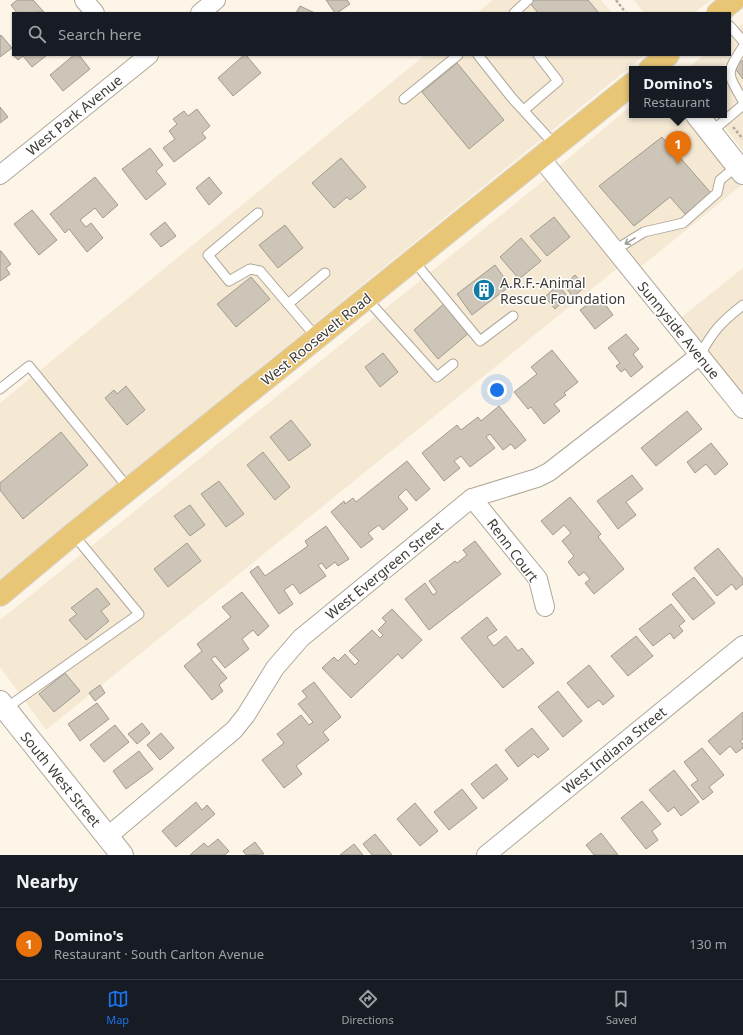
<!DOCTYPE html>
<meta charset="utf-8">
<style>
:root{--surface:#171b24;--page:#242831;--text:#f1f3f6;--muted:#9ea1a6;--line:#363941;--accent:#1a73e8}
body{margin:0;font-family:"Noto Sans",sans-serif;background:var(--page);color:var(--text)}
.you{position:absolute;left:497px;top:390px;width:14px;height:14px;margin:-10px;border:3px solid #fff;border-radius:50%;background:#1a73e8;box-shadow:0 0 0 6px #1a73e833}
.badge{display:grid;place-items:center;width:26px;height:26px;border-radius:50%;background:var(--accent);color:#fff;font-size:13px;font-weight:700}
.pin{position:absolute;translate:-50% -33px;filter:drop-shadow(0 1px 2px #0008)}
.pin::after{content:'';position:absolute;top:21px;width:14px;height:12px;background:inherit;clip-path:polygon(0 0,100% 0,50% 100%)}
.popup{position:absolute;left:629px;top:66px;width:98px;height:52px;box-sizing:border-box;display:grid;place-content:center;border-radius:0px;background:var(--surface);filter:drop-shadow(0 1px 3px #0005);font-size:13px;white-space:nowrap;color:var(--muted)}
.popup b{font-size:15px;color:var(--text)}
.popup::after{content:'';position:absolute;left:50%;top:100%;margin-left:-8px;border:8px solid transparent;border-top-color:var(--surface)}
.list{margin:0;padding:0;list-style:none}
h2{display:flex;justify-content:space-between;align-items:center;height:52px;margin:0;padding:0 16px;font-size:17px}
h2 small{font-size:13px;font-weight:400;color:var(--muted)}
.list li{display:grid;grid-template-columns:26px 1fr auto;gap:12px;align-items:center;box-sizing:border-box;height:72px;padding:0 16px;border-top:1px solid var(--line)}
.list b{display:block;font-size:15px;white-space:nowrap}
.list p{margin:0;font-size:13px;white-space:nowrap;color:var(--muted)}
.list em{font-size:13px;font-style:normal;color:var(--muted)}
.icon{flex:none;width:22px;height:22px;fill:none;stroke:currentColor;stroke-width:2;stroke-linecap:round;stroke-linejoin:round}
.map{position:relative;flex:none;width:743px;height:855px;overflow:hidden}
.search{position:absolute;background:var(--surface);box-shadow:0 1px 3px #0004;left:12px;right:12px;top:12px;height:44px;display:flex;align-items:center;gap:10px;box-sizing:border-box;padding:0 14px;border-radius:0px;color:var(--muted);font-size:15px}
.sheet{height:124px;background:var(--surface)}
nav{display:flex;justify-content:space-around;align-items:center;box-sizing:border-box;height:56px;border-top:1px solid var(--line);background:var(--surface);font-size:11px;color:var(--muted)}
nav a{display:grid;justify-items:center;gap:2px}
nav .on{color:var(--accent)}
.map>svg:first-child{display:block}
.built{fill:#f5e9d4}
.building{fill:#cdc5b7;stroke:#a39b8e}
.lines{fill:none;stroke-linecap:round;stroke-linejoin:round}
.service-casing{stroke:#afa79a;stroke-width:11}
.minor-casing{stroke:#afa79a;stroke-width:20}
.tertiary-casing{stroke:#afa79a;stroke-width:24}
.primary-casing{stroke:#d9d8d7;stroke-width:24}
.path{stroke:#b1aba0;stroke-width:2.5;stroke-dasharray:3 2;stroke-linecap:butt}
.service{stroke:#fff;stroke-width:9}
.minor{stroke:#fff;stroke-width:18}
.tertiary{stroke:#fff;stroke-width:22}
.primary{stroke:#e9c676;stroke-width:22}
.oneway{stroke:#a09e9b}
.labels{text-anchor:middle;dominant-baseline:central;stroke-width:3;stroke-linejoin:round;paint-order:stroke}
.street-label{font-size:14px;fill:#403d37;stroke:#fff}
.poi-label{font-size:14px;fill:#403d37;stroke:#fff;text-anchor:start}
</style>
<div class="map">
<svg width="743" height="855" viewBox="0 0 743 855">
<rect width="100%" height="100%" fill="#fdf5e7"/>
<g class="built">
<polygon points="493,0 601,0 612,13 477,13"/>
<polygon points="634,0 711,0 694,13 644,13"/>
<polygon points="743,23 743,149 742,150 716,115 724,115 724,69 687,69 704,55 730,55 730,33"/>
<polygon points="425,55 645,55 0,579 0,403"/>
<polygon points="632,105 632,115 690,115 743,184 638,269 557,168"/>
<polygon points="548,177 620,266 46,730 0,667 0,620"/>
<polygon points="743,268 743,401 678,320"/>
</g>
<g class="building">
<polygon points="17,0 33,0 44,12 17,13 11,5"/>
<polygon points="326,0 347,0 350,4 337,13 335,13"/>
<polygon points="534,0 588,0 599,13 538,13 530,3"/>
<polygon points="300,6 315,13 296,13"/>
<polygon points="1,35 12,48 0,57 0,36"/>
<polygon points="13,55 47,55 32,67 23,56 18,60"/>
<polygon points="74,55 79,55 90,69 63,91 50,75"/>
<polygon points="244,55 246,55 261,73 233,96 218,78"/>
<polygon points="743,60 743,79 734,67"/>
<polygon points="457,63 504,120 469,149 422,92"/>
<polygon points="0,107 8,117 0,123"/>
<polygon points="197,109 210,126 202,133 206,138 174,162 163,148 175,139 169,131 177,124 173,119 184,111 188,116"/>
<polygon points="662,137 711,193 685,214 670,197 634,226 599,186"/>
<polygon points="150,148 163,165 156,171 166,184 146,200 122,169"/>
<polygon points="341,158 366,187 350,200 347,197 334,208 312,183"/>
<polygon points="95,177 118,205 103,218 95,208 80,220 86,227 91,223 103,238 87,252 69,229 65,233 50,214"/>
<polygon points="209,177 222,193 209,205 196,188"/>
<polygon points="32,210 57,240 39,255 14,224"/>
<polygon points="554,217 570,237 547,256 530,236"/>
<polygon points="165,222 176,236 161,247 150,234"/>
<polygon points="285,225 303,248 278,268 259,245"/>
<polygon points="521,238 541,261 519,279 500,257"/>
<polygon points="0,251 1,251 11,264 6,268 10,274 0,281"/>
<polygon points="495,265 510,286 472,315 457,294"/>
<polygon points="575,275 585,287 573,297 564,285"/>
<polygon points="251,277 270,299 236,327 217,304"/>
<polygon points="558,285 568,297 555,309 545,297"/>
<polygon points="599,296 613,315 595,329 580,310"/>
<polygon points="445,303 470,332 438,359 414,330"/>
<polygon points="626,334 639,349 633,354 643,367 631,377 625,369 621,372 616,366 620,363 608,348"/>
<polygon points="552,350 578,382 564,393 566,395 554,404 560,411 544,424 531,407 528,409 514,392 537,374 531,367"/>
<polygon points="383,353 398,372 380,387 365,367"/>
<polygon points="126,386 145,410 127,425 105,398 114,390 117,394"/>
<polygon points="499,406 526,440 515,449 511,444 503,450 490,434 486,437 495,448 470,467 461,456 454,461 460,468 444,481 422,453 457,425 461,430 478,417 481,421"/>
<polygon points="687,411 702,429 656,466 641,448"/>
<polygon points="291,420 311,445 289,461 270,437"/>
<polygon points="61,432 88,465 23,519 0,490 0,483"/>
<polygon points="711,443 728,464 715,475 706,464 695,473 687,462"/>
<polygon points="263,452 290,487 275,500 247,465"/>
<polygon points="407,461 430,489 416,501 406,489 398,497 408,509 383,530 379,525 368,533 373,539 361,548 331,512 344,501 345,504 353,498 356,502"/>
<polygon points="632,475 643,489 626,502 636,515 618,529 597,501"/>
<polygon points="219,481 244,514 226,527 201,494"/>
<polygon points="570,497 601,534 598,537 624,569 594,594 585,583 590,579 584,572 579,576 568,562 574,556 562,541 571,533 564,525 553,535 541,521"/>
<polygon points="190,505 205,525 190,536 174,516"/>
<polygon points="326,526 349,559 338,566 335,562 326,569 322,563 318,565 326,576 300,594 293,584 284,590 293,604 279,614 250,572 258,566 265,576 308,546 305,541"/>
<polygon points="475,541 501,574 429,630 405,599 425,583 433,595 437,592 429,581 455,561 457,563 467,555 463,550"/>
<polygon points="187,543 201,561 168,587 154,569"/>
<polygon points="718,548 743,579 743,584 736,590 732,584 717,596 694,568"/>
<polygon points="694,577 715,603 693,620 672,594"/>
<polygon points="97,588 110,604 101,611 109,621 86,640 69,620 77,614 71,608"/>
<polygon points="242,592 269,626 258,636 253,630 242,639 249,649 225,668 215,656 211,659 227,678 219,685 223,691 212,700 184,666 202,651 197,644 231,617 222,607"/>
<polygon points="671,604 685,621 679,626 683,631 674,639 670,633 653,646 639,629"/>
<polygon points="392,609 422,640 402,659 398,654 351,698 322,668 334,657 338,661 345,654 355,665 359,661 349,651 372,630 380,638 383,635 378,630 386,622 382,618"/>
<polygon points="487,617 497,630 487,637 494,646 506,636 518,651 522,648 534,663 503,688 461,638"/>
<polygon points="636,636 653,656 628,676 611,656"/>
<polygon points="589,665 614,696 603,705 599,700 588,708 567,683"/>
<polygon points="65,673 80,691 54,712 39,694"/>
<polygon points="314,682 341,717 323,732 329,740 296,766 302,774 284,788 262,760 284,743 277,734 301,715 309,725 313,722 298,704 307,697 302,691"/>
<polygon points="100,685 105,693 95,701 89,693"/>
<polygon points="558,691 582,721 563,737 538,707"/>
<polygon points="97,703 109,719 80,741 68,724"/>
<polygon points="743,712 743,739 740,741 743,744 743,748 736,753 730,746 720,755 708,741"/>
<polygon points="142,723 150,733 137,744 128,734"/>
<polygon points="115,725 129,742 104,762 90,745"/>
<polygon points="532,728 549,749 538,758 534,754 518,767 505,750"/>
<polygon points="161,733 174,748 160,760 147,745"/>
<polygon points="702,748 724,775 709,787 713,792 703,800 691,785 698,780 684,762"/>
<polygon points="139,751 153,769 126,789 113,771"/>
<polygon points="496,764 508,779 483,799 471,784"/>
<polygon points="674,770 699,802 681,816 674,807 668,812 649,790"/>
<polygon points="462,789 477,808 449,830 434,812"/>
<polygon points="642,801 661,824 652,831 658,840 646,849 621,818"/>
<polygon points="196,802 202,810 207,805 215,814 176,847 162,831"/>
<polygon points="415,803 438,831 420,846 397,819"/>
<polygon points="601,833 618,855 594,855 586,845"/>
<polygon points="375,834 392,855 372,855 363,844"/>
<polygon points="218,839 229,851 225,855 190,855 204,843 208,847"/>
<polygon points="255,842 264,854 246,855 243,851"/>
<polygon points="354,844 363,855 340,855"/>
</g>
<g class="lines">
<g class="service-casing">
<g id="service">
<polyline points="514,13 528,0"/>
<polyline points="730,26 743,41"/>
<path d="M743 47C725 75 727 72 743 101"/>
<polyline points="478,55 512,98 555,145"/>
<polyline points="404,99 458,55"/>
<polyline points="524,110 558,81 538,55"/>
<polyline points="711,132 743,105"/>
<polyline points="258,213 208,255 229,281 250,269 260,271 317,338"/>
<polyline points="615,250 644,232 683,223 717,193 720,180 737,166"/>
<polyline points="413,260 480,341 513,316"/>
<polyline points="366,298 437,377 453,364"/>
<polyline points="288,304 325,273"/>
<path d="M700 355C713 331 721 322 743 305"/>
<polyline points="0,389 29,366 129,489"/>
<polyline points="5,709 139,614 73,534"/>
</g>
</g>
<g class="minor-casing">
<g id="minor">
<polyline points="84,0 95,13"/>
<polyline points="200,13 216,0"/>
<polyline points="540,157 743,409"/>
<polyline points="0,175 149,55"/>
<polyline points="472,498 538,579 545,607"/>
<polyline points="107,837 234,730 246,715 275,668 301,638 472,498 537,478 549,472 700,355"/>
<polyline points="486,855 743,645"/>
</g>
</g>
<g class="tertiary-casing">
<g id="tertiary">
<polyline points="697,115 743,173"/>
<polyline points="0,702 122,855"/>
</g>
</g>
<g class="primary-casing">
<g id="primary">
<polyline points="718,13 734,0"/>
<polyline points="650,69 668,55"/>
<polyline points="0,595 73,534 632,84"/>
</g>
</g>
<g class="path">
<polyline points="616,0 626,13"/>
<polyline points="733,127 743,139"/>
</g>
<use href="#service" class="service"/>
<use href="#minor" class="minor"/>
<use href="#tertiary" class="tertiary"/>
<use href="#primary" class="primary"/>
</g>
<defs><path id="oneway-shaft" d="M-6 0H5M1.5-3L5.5 0L1.5 3" fill="none" stroke-width="1.6" stroke-linecap="round" stroke-linejoin="round"/></defs>
<use class="oneway" href="#oneway-shaft" transform="translate(630 241) rotate(149)"/>
<defs>
<g id="building-disc" transform="scale(1.15)"><circle r="9.5" fill="#107ca5" stroke="#fff"/><path d="M-4-6H4V6H1V3H-1V6H-4ZM-2.5-4.3h1.7v1.8h-1.7ZM.8-4.3h1.7v1.8H.8ZM-2.5-1h1.7V.8h-1.7ZM.8-1h1.7V.8H.8Z" fill="#fff"/></g>
</defs>
<g fill-rule="evenodd">
<use href="#building-disc" x="484" y="290"/>
</g>
<g class="labels">
<g class="street-label">
<text transform="translate(74 115) rotate(-39)">West Park Avenue</text>
<text transform="translate(679 330) rotate(51)">Sunnyside Avenue</text>
<text transform="translate(316 339) rotate(-39)">West Roosevelt Road</text>
<text transform="translate(513 550) rotate(53)">Renn Court</text>
<text transform="translate(384 570) rotate(-39)">West Evergreen Street</text>
<text transform="translate(614 750) rotate(-39)">West Indiana Street</text>
<text transform="translate(61 779) rotate(51)">South West Street</text>
</g>
<g class="poi-label">
<text x="500" y="282">A.R.F.-Animal<tspan x="500" dy="16">Rescue Foundation</tspan></text>
</g>
</g>
</svg>
<div class="you"></div>
<div class="pin badge" style="left:678px;top:164px;background:#e8710a">1</div>
<div class="popup"><b>Domino's</b>Restaurant</div>
<div class="search"><svg class="icon" aria-label="search" viewBox="0 0 24 24"><circle cx="10" cy="10" r="6"/><path d="M15 15l6 6"/></svg>Search here</div>
</div>
<section class="sheet">
<h2>Nearby<small></small></h2>
<ul class="list">
<li><span class="badge" style="background:#e8710a">1</span><div><b>Domino's</b><p>Restaurant · South Carlton Avenue</p></div><em>130 m</em></li>
</ul>
</section>
<nav>
<a class="on"><svg class="icon" aria-label="map" viewBox="0 0 24 24"><path d="M3 6l6-2 6 2 6-2v14l-6 2-6-2-6 2zM9 4v14M15 6v14"/></svg>Map</a>
<a><svg class="icon" aria-label="directions" viewBox="0 0 24 24"><path d="M12 3l9 9-9 9-9-9zM9 14v-3h6M13 9l2 2-2 2"/></svg>Directions</a>
<a><svg class="icon" aria-label="saved" viewBox="0 0 24 24"><path d="M7 4h10v16l-5-4-5 4z"/></svg>Saved</a>
</nav>
